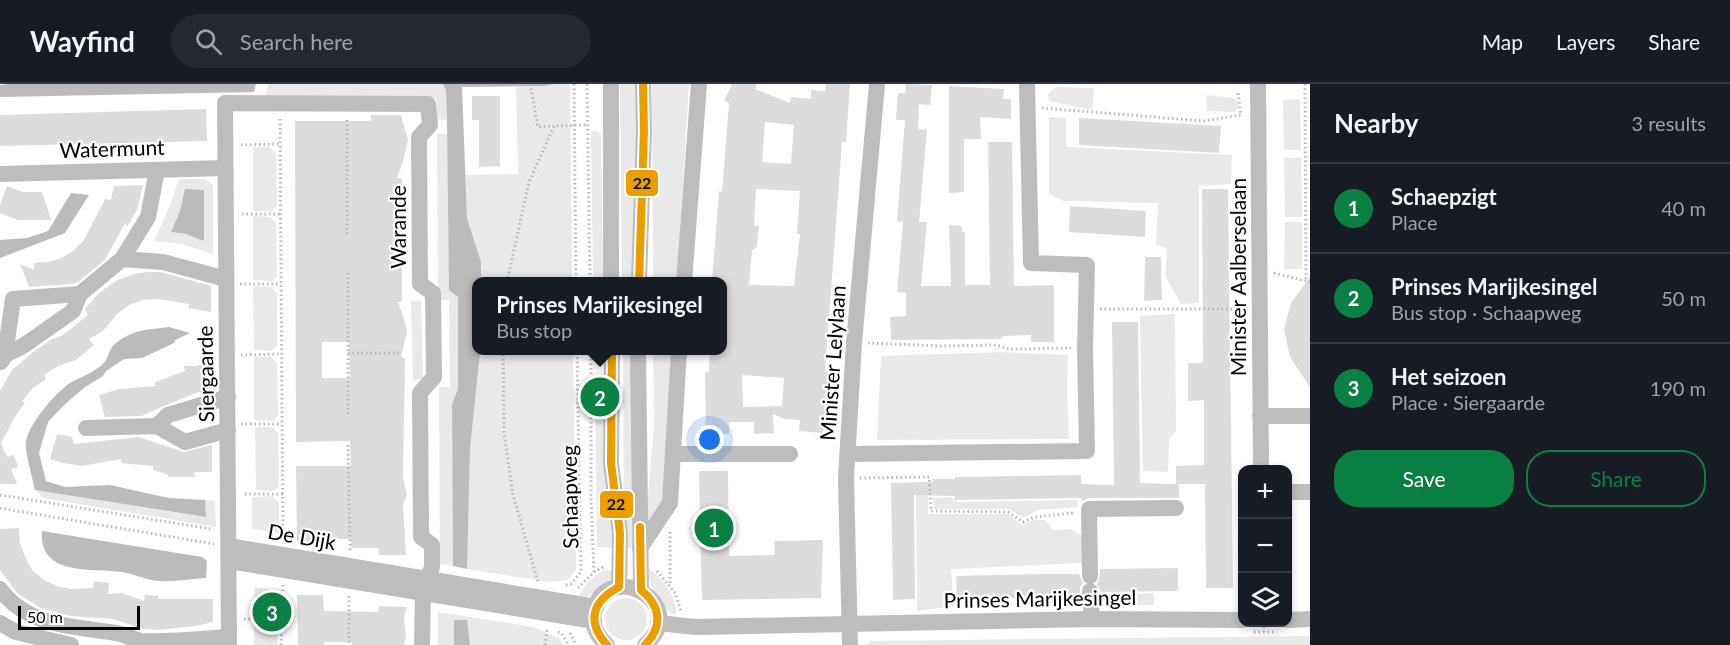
<!DOCTYPE html>
<meta charset="utf-8">
<style>
:root{--surface:#171b24;--page:#242831;--text:#f1f3f6;--muted:#9ea1a6;--line:#363941;--accent:#0b8043}
body{margin:0;font-family:Lato,sans-serif;background:var(--page);color:var(--text)}
.controls{position:absolute;right:18px;bottom:18px;display:grid;overflow:hidden;border-radius:12px;box-shadow:0 3px 9px #0003}
.controls button{width:54px;height:54px;display:grid;place-items:center;padding:0;border:0;border-bottom:2px solid var(--line);background:var(--surface);color:var(--text);font:30px sans-serif}
.scale{position:absolute;left:18px;bottom:15px;width:122px;box-sizing:border-box;padding-left:6px;border:3px solid #000;border-top:0;font-size:16px;line-height:21px;white-space:nowrap;color:#000;-webkit-text-stroke:4px #fff;paint-order:stroke}
.you{position:absolute;left:710px;top:356px;width:21px;height:21px;margin:-15px;border:4px solid #fff;border-radius:50%;background:#1a73e8;box-shadow:0 0 0 9px #1a73e833}
.badge{display:grid;place-items:center;width:39px;height:39px;border-radius:50%;background:var(--accent);color:#fff;font-size:20px;font-weight:700}
.pin{position:absolute;translate:-50% -50%;border:3px solid #fff;box-shadow:0 2px 6px #0006}
.popup{position:absolute;left:472px;top:193px;width:255px;height:78px;box-sizing:border-box;display:grid;place-content:center;border-radius:12px;background:var(--surface);filter:drop-shadow(0 2px 4px #0005);font-size:20px;white-space:nowrap;color:var(--muted)}
.popup b{font-size:22px;color:var(--text)}
.popup::after{content:'';position:absolute;left:50%;top:100%;margin-left:-12px;border:12px solid transparent;border-top-color:var(--surface)}
.list{margin:0;padding:0;list-style:none}
h2{display:flex;justify-content:space-between;align-items:center;height:78px;margin:0;padding:0 24px;font-size:26px}
h2 small{font-size:20px;font-weight:400;color:var(--muted)}
.list li{display:grid;grid-template-columns:39px 1fr auto;gap:18px;align-items:center;box-sizing:border-box;height:90px;padding:0 24px;border-top:2px solid var(--line)}
.list b{display:block;font-size:22px;white-space:nowrap}
.list p{margin:0;font-size:20px;white-space:nowrap;color:var(--muted)}
.list em{font-size:20px;font-style:normal;color:var(--muted)}
.actions{display:flex;gap:12px;padding:18px 24px}
.actions a{flex:1;padding:14px 0;border:2px solid var(--accent);border-radius:24px;text-align:center;font-size:21px;color:var(--accent)}
.actions .main{background:var(--accent);color:#fff}
.icon{flex:none;width:33px;height:33px;fill:none;stroke:currentColor;stroke-width:2;stroke-linecap:round;stroke-linejoin:round}
.map{position:relative;flex:none;width:1310px;height:561px;overflow:hidden}
header{display:flex;align-items:center;gap:36px;box-sizing:border-box;height:84px;padding:0 30px;background:var(--surface);border-bottom:2px solid var(--line)}
header strong{font-size:28px}
nav{display:flex;gap:33px;margin-inline-start:auto;font-size:21px}
.search{width:420px;height:54px;background:var(--page);display:flex;align-items:center;gap:15px;box-sizing:border-box;padding:0 21px;border-radius:33px;color:var(--muted);font-size:22px}
main{display:flex}
aside{flex:1;background:var(--surface)}
.map>svg:first-child{display:block}
.green{fill:#e9e9e9;fill-rule:evenodd}
.water{fill:#bbb}
.building{fill:#dcdcdc;fill-rule:evenodd}
.lines{fill:none;stroke-linecap:round;stroke-linejoin:round}
.path{stroke:#b8b8b8;stroke-width:3;stroke-dasharray:1.5 3;stroke-linecap:butt}
.minor{stroke:#bdbdbd;stroke-width:16}
.bus-1-casing{stroke:#fff;stroke-width:12}
.bus-1{stroke:#eb9e00;stroke-width:8}
.labels{text-anchor:middle;dominant-baseline:central;stroke-width:4.5;stroke-linejoin:round;paint-order:stroke}
.street-label{font-size:21px;fill:#000;stroke:#fff}
.line-badge{stroke:#fff;stroke-width:2}
.pale-badge-label{font-size:16px;text-anchor:middle;font-weight:bold;fill:#111}
</style>
<header>
<strong>Wayfind</strong>
<div class="search"><svg class="icon" aria-label="search" viewBox="0 0 24 24"><circle cx="10" cy="10" r="6"/><path d="M15 15l6 6"/></svg>Search here</div>
<nav><a>Map</a><a>Layers</a><a>Share</a></nav>
</header>
<main>
<div class="map">
<svg width="1310" height="561" viewBox="0 0 1310 561">
<rect width="100%" height="100%" fill="#fff"/>
<g class="green">
<polygon points="268,0 443,0 446,6 447,36 437,35 436,13 265,13"/>
<polygon points="554,0 570,0 572,197 481,197 481,178 467,134 466,91 518,90 516,3 546,2"/>
<polygon points="620,0 638,0 634,197 622,197"/>
<polygon points="652,0 689,0 677,197 653,197"/>
<polygon points="1056,3 1094,4 1092,26 1049,17 1048,10"/>
<polygon points="1206,11 1234,14 1239,21 1235,28 1207,27"/>
<polygon points="1300,15 1301,66 1284,66 1283,16"/>
<polygon points="1049,33 1066,34 1066,63 1232,71 1231,100 1199,102 1199,219 1181,220 1165,192 1167,165 1156,160 1158,119 1063,117 1049,110"/>
<polygon points="591,47 597,47 601,50 603,197 593,197"/>
<polygon points="437,50 448,50 449,205 458,213 458,305 452,320 453,482 440,480 439,303 450,303 449,216 438,216"/>
<polygon points="253,63 270,63 276,69 277,122 272,127 253,127"/>
<polygon points="1284,74 1301,74 1302,133 1285,133"/>
<path d="M179 95H205L213 101V170L182 160 154 157 169 124ZM185 106 204 156 186 150 171 148 180 127Z"/>
<polygon points="253,132 270,133 276,139 277,192 272,197 253,196"/>
<polygon points="1285,138 1302,138 1302,185 1284,185"/>
<polygon points="253,202 271,203 277,209 277,262 272,267 254,266"/>
<polygon points="411,217 421,217 423,295 413,296"/>
<polygon points="1175,230 1176,347 1169,355 1168,388 1143,387 1140,232"/>
<polygon points="480,267 573,267 576,486 568,496 550,498 467,485 470,365"/>
<polygon points="623,267 633,267 635,463 624,464"/>
<polygon points="653,267 672,267 662,422 645,448 654,341"/>
<polygon points="1001,268 1068,271 1067,302 1069,355 877,356 881,272"/>
<polygon points="254,273 271,273 277,279 278,332 273,337 254,336"/>
<polygon points="595,297 604,297 614,464 597,463"/>
<polygon points="255,343 272,343 278,349 279,402 274,407 256,406"/>
<polygon points="916,398 928,398 928,430 1008,430 1022,441 1033,436 1045,436 1053,446 1071,445 1085,453 1084,479 951,485 954,522 917,527"/>
<polygon points="35,406 205,433 205,416 215,417 216,443 43,414"/>
<polygon points="273,412 279,419 279,449 252,445 252,413"/>
<polygon points="951,413 958,418 1078,416 1078,423 1038,426 1023,434 1008,425 934,425 933,414"/>
<path d="M649 485C664 495 677 513 676 531 661 525 647 501 649 485Z"/>
<path d="M604 486H615C611 499 592 515 578 514 584 501 591 494 604 486Z"/>
<polygon points="255,503 278,507 278,527 273,532 254,531"/>
<polygon points="1154,509 1154,521 1123,521 1123,510"/>
<circle cx="626" cy="535" r="21"/>
<polygon points="438,528 533,543 559,554 564,561 438,561"/>
<polygon points="254,539 271,539 277,545 278,561 254,561"/>
<polygon points="1310,552 1310,561 867,561 871,557"/>
</g>
<g class="water">
<polygon points="8,0 256,0 254,8 0,13 0,1"/>
<polygon points="443,0 554,0 546,2 462,3 467,134 481,178 481,197 477,198 477,266 480,268 470,365 467,485 453,482 452,320 458,305 458,213 449,206 447,36 446,6"/>
<polygon points="185,105 204,106 204,157 186,150 171,148 180,127"/>
<polygon points="71,109 89,111 65,149 0,174 0,156 27,154 48,147"/>
<path d="M169 243 190 249 175 256 174 259 142 274 124 275 106 287 103 292 85 303 64 321 48 338 39 369 46 397 65 403 110 401 169 414 205 416 206 433 35 406C33 395 24 365 26 357 29 340 56 308 70 299 81 293 92 289 102 281 109 274 108 268 113 262 116 258 124 253 129 251 141 245 155 245 169 243Z"/>
<path d="M42 447 202 473 207 477 206 494C190 495 174 498 159 497 146 496 134 490 122 488 94 484 38 493 42 447Z"/>
<polygon points="454,536 467,536 470,561 454,561"/>
</g>
<g class="building">
<path d="M732 0H757L755 5 790 19 791 13 811 15V6L825 7 826 0H850L846 58H842L833 180 825 287H828L823 349 799 347 800 336 785 335 773 330 774 349 754 350V338H729V350L706 351 705 288H709L710 267H723V198H712L719 107 722 108 729 19 724 17ZM765 38 794 41 791 80 762 78ZM756 105 800 107 797 148V150H800L794 202 749 201 752 166 757 163 759 142 754 141ZM742 291 784 294 782 322 743 323Z"/>
<polygon points="906,0 932,1 930,21 919,20 918,45 927,46 919,138 927,138 921,202 951,202 949,141 962,142 962,148 965,148 965,201 990,201 988,58 1012,58 1014,202 1054,201 1054,258 1031,258 1031,251 1002,252 1002,255 891,256 890,233 906,232 906,209 897,208 903,138 897,137 905,36 896,36 898,9 905,9"/>
<polygon points="949,2 1004,5 1003,15 1011,15 1011,35 980,33 981,55 964,55 964,108 949,109"/>
<polygon points="472,12 500,12 500,82 479,83 479,36 472,36"/>
<polygon points="206,25 207,57 0,62 0,31"/>
<path d="M371 31H401L408 56 403 78 397 94H402V218H398L405 238 407 249 401 272 405 275 403 394 407 411 403 421 406 471H379V464H351V455H323V458H297L296 382H351L350 357 296 358 295 37H371ZM322 258H349L350 294H322Z"/>
<polygon points="1079,34 1221,42 1219,69 1079,61"/>
<polygon points="143,101 137,126 127,143 125,139 105,176 78,198 72,200 29,203 20,180 34,186 34,179 47,178 62,174 74,166 84,156 105,115 111,116 114,102"/>
<polygon points="7,102 23,108 42,108 51,136 18,136 0,129 0,121"/>
<polygon points="1202,105 1228,105 1233,504 1206,504 1205,400 1179,400 1179,414 1089,414 1082,417 1081,414 955,416 955,412 914,411 915,515 893,516 891,399 933,398 932,395 955,395 955,393 1081,391 1081,400 1114,401 1112,238 1138,238 1140,399 1176,400 1176,382 1204,381 1204,316 1188,317 1188,279 1203,279"/>
<polygon points="1070,122 1146,127 1145,153 1069,148"/>
<polygon points="1145,173 1161,173 1162,216 1144,217"/>
<polygon points="150,188 161,188 211,202 211,228 188,224 189,220 158,215 143,216 129,221 117,230 103,247 89,255 94,261 76,276 58,282 44,291 46,295 33,304 22,317 25,319 16,331 1,359 7,373 14,371 18,383 11,385 17,400 0,400 0,307 12,286 37,265 52,255 63,251 88,231 85,225 99,209 117,196 138,189"/>
<polygon points="1310,193 1310,303 1290,273 1284,246 1291,219"/>
<polygon points="198,281 212,281 212,307 198,308 141,332 105,333 99,311 119,305 155,302 155,298 185,287 184,282 198,282"/>
<polygon points="57,350 72,353 74,360 139,353 184,368 212,361 212,388 194,388 195,393 168,393 168,391 153,386 153,382 121,379 121,375 82,382 64,379 50,375"/>
<polygon points="701,387 728,387 729,472 775,471 774,457 823,456 821,514 702,516 699,388"/>
<polygon points="19,444 20,459 25,473 32,486 44,496 57,502 71,505 93,504 94,497 109,499 108,510 122,509 144,517 145,511 159,512 158,515 213,515 213,538 195,542 159,546 143,545 113,535 70,532 41,524 18,510 0,486 0,445"/>
<polygon points="1178,484 1178,507 1101,508 1097,500 1100,492 1100,485"/>
<polygon points="1040,490 1079,490 1083,499 1080,503 1080,513 957,515 956,492"/>
<polygon points="297,511 323,511 324,527 378,528 379,522 407,523 404,534 406,552 404,561 352,561 351,558 324,558 324,561 298,561"/>
</g>
<g class="lines">
<g class="path">
<polyline points="530,0 538,43 553,42"/>
<polyline points="574,0 576,198"/>
<polyline points="587,0 590,198"/>
<polyline points="1305,0 1306,198"/>
<polyline points="1042,24 1204,37 1241,31 1238,9"/>
<polyline points="280,35 283,454"/>
<polyline points="347,36 347,152"/>
<polyline points="241,61 280,60"/>
<polyline points="242,130 281,130"/>
<polyline points="348,189 348,332"/>
<polyline points="1274,189 1310,198"/>
<polyline points="507,198 529,98 554,42 587,41"/>
<polyline points="240,200 281,200"/>
<polyline points="1100,225 1243,225"/>
<polyline points="868,259 942,262 996,261 1009,265 1022,265 1071,264"/>
<polyline points="503,266 504,349 513,411 538,498"/>
<polyline points="591,266 591,415 594,488"/>
<polyline points="348,269 400,269"/>
<polyline points="241,271 282,270"/>
<polyline points="241,340 282,340"/>
<polyline points="348,361 350,466"/>
<polyline points="860,394 929,393 931,427 1008,428 1023,438 1035,433 1073,429"/>
<polyline points="245,410 283,410"/>
<polyline points="0,411 212,445"/>
<polyline points="0,424 214,460"/>
<polyline points="657,487 675,509 681,527"/>
<polyline points="670,499 670,448"/>
<polyline points="566,501 571,500 581,488 577,266"/>
<polyline points="578,504 594,488 605,482"/>
<polyline points="349,512 349,561"/>
<polyline points="244,535 281,536"/>
<polyline points="1264,538 1264,548"/>
<polyline points="558,548 562,550 568,561"/>
<polyline points="1254,548 1277,548"/>
<polyline points="570,549 576,561"/>
<polyline points="281,561 283,500"/>
<polyline points="545,561 547,545"/>
</g>
<g class="minor">
<polyline points="611,0 611,198"/>
<polyline points="1258,0 1261,386"/>
<polyline points="0,90 225,84"/>
<polyline points="122,175 148,133 157,86"/>
<polyline points="639,198 644,46 643,0"/>
<polyline points="684,198 699,0"/>
<polyline points="612,266 611,379 620,449 619,503"/>
<polyline points="638,266 641,506"/>
<polyline points="5,271 23,262 73,227 80,210 122,175 163,178 226,195"/>
<polyline points="1,278 5,271 13,215 80,210"/>
<polyline points="1260,332 1310,332"/>
<polyline points="157,342 168,331 228,313"/>
<polyline points="86,344 157,342 185,358 228,346"/>
<polyline points="673,370 790,370"/>
<polyline points="849,370 1087,367 1085,264 1087,181 1031,179 1027,0"/>
<polyline points="1288,408 1310,408"/>
<polyline points="229,462 596,523"/>
<polyline points="640,464 670,419 679,266"/>
<polyline points="229,477 594,537"/>
<polyline points="1090,492 1089,425 1176,424"/>
<path d="M0 505C27 543 74 542 116 549 125 550 133 556 142 557 171 558 200 555 229 553"/>
<polyline points="1090,507 1092,535"/>
<polyline points="1288,536 1310,535"/>
<polyline points="0,539 16,548 71,561"/>
<polyline points="658,539 696,543 1092,535 1242,536"/>
<polyline points="229,561 225,19 428,20 430,41 419,53 420,200 433,209 434,293 420,309 421,453 432,461 432,483 423,509 422,561"/>
<path d="M607 561C597 552 591 541 594 528 606 472 693 520 645 561"/>
<polyline points="850,561 846,394 854,259 877,0"/>
</g>
<g class="bus-1-casing">
<g id="bus-1">
<polyline points="639,198 644,46 643,0"/>
<path d="M640 443 641 506C661 522 663 543 645 561"/>
<path d="M607 561C586 538 592 517 619 503L620 449 611 379 612 266"/>
</g>
</g>
<use href="#bus-1" class="bus-1"/>
</g>
<g class="labels">
<g class="street-label">
<text transform="translate(112 64) rotate(-2)">Watermunt</text>
<text transform="translate(397 143) rotate(-90)">Warande</text>
<text transform="translate(1237 193) rotate(-90)">Minister Aalberselaan</text>
<text transform="translate(832 279) rotate(-86)">Minister Lelylaan</text>
<text transform="translate(205 290) rotate(-91)">Siergaarde</text>
<text transform="translate(569 413) rotate(-91)">Schaapweg</text>
<text transform="translate(302 452) rotate(10)">De Dijk</text>
<text transform="translate(1040 514) rotate(-1)">Prinses Marijkesingel</text>
</g>
</g>
<g class="line-badge">
<rect x="625" y="85" width="34" height="28" rx="6" fill="#eb9e00"/>
<rect x="599" y="406" width="35" height="29" rx="6" fill="#eb9e00"/>
</g>
<g class="pale-badge-label">
<text x="642" y="105">22</text>
<text x="616" y="426">22</text>
</g>
</svg>
<div class="controls">
<button>+</button>
<button>−</button>
<button><svg class="icon" aria-label="layers" viewBox="0 0 24 24"><path d="M12 4l9 5-9 5-9-5zM3 14l9 5 9-5"/></svg></button>
</div>
<div class="scale">50 m</div>
<div class="you"></div>
<div class="pin badge" style="left:714px;top:444px">1</div>
<div class="pin badge" style="left:600px;top:313px">2</div>
<div class="popup"><b>Prinses Marijkesingel</b>Bus stop</div>
<div class="pin badge" style="left:272px;top:528px">3</div>
</div>
<aside>
<h2>Nearby<small>3 results</small></h2>
<ul class="list">
<li><span class="badge">1</span><div><b>Schaepzigt</b><p>Place</p></div><em>40 m</em></li>
<li><span class="badge">2</span><div><b>Prinses Marijkesingel</b><p>Bus stop · Schaapweg</p></div><em>50 m</em></li>
<li><span class="badge">3</span><div><b>Het seizoen</b><p>Place · Siergaarde</p></div><em>190 m</em></li>
</ul>
<div class="actions"><a class="main">Save</a><a>Share</a></div>
</aside>
</main>
